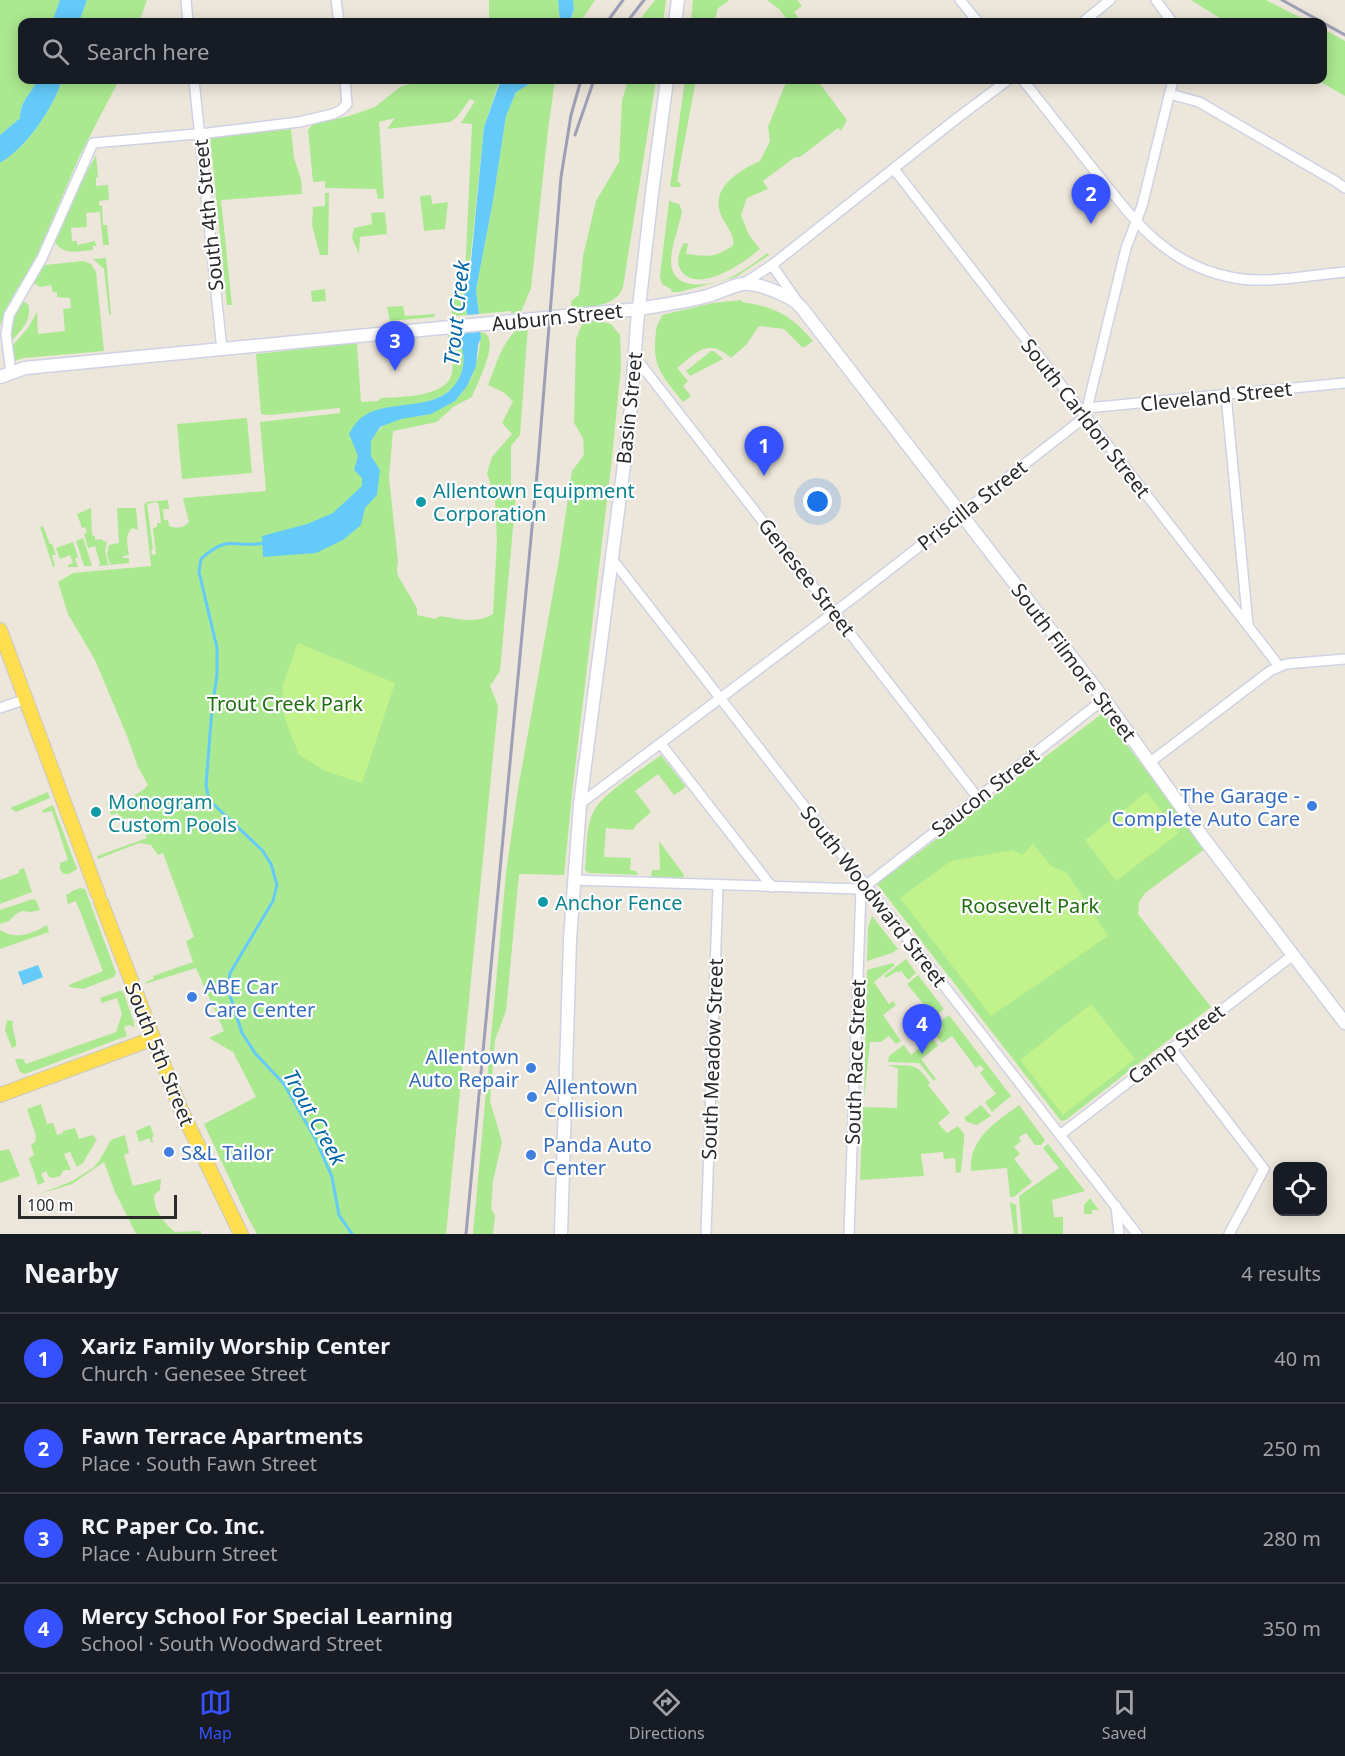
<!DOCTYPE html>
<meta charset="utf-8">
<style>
:root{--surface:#171b24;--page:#20242c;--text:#f1f3f6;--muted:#9ea1a6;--line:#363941;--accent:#3651ff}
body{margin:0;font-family:"Noto Sans",sans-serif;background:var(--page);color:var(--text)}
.controls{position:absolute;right:18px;bottom:18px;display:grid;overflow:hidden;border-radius:12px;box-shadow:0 3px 15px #0003}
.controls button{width:54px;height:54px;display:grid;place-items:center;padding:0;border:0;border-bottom:2px solid var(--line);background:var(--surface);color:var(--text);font:30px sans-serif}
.scale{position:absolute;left:18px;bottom:15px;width:159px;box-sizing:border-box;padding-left:6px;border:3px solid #2a2a2a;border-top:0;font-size:16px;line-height:21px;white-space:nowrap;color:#2a2a2a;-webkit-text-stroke:4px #fff;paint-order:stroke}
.you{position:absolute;left:818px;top:502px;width:21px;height:21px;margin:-15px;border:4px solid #fff;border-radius:50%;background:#1a73e8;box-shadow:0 0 0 9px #1a73e833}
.badge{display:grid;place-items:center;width:39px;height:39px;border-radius:50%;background:var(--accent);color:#fff;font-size:20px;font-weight:700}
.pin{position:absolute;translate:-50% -50px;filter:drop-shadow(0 2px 3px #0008)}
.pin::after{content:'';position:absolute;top:32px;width:21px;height:18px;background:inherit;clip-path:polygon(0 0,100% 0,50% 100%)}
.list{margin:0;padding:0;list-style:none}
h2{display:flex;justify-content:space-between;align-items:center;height:78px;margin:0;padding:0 24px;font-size:26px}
h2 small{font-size:20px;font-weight:400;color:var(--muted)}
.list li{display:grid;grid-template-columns:39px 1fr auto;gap:18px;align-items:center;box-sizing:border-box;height:90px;padding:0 24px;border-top:2px solid var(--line)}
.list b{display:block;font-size:22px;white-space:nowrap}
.list p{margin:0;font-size:20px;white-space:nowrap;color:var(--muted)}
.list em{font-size:20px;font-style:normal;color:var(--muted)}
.icon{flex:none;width:33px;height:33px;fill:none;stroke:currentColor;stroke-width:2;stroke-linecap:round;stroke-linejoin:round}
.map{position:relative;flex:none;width:1345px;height:1234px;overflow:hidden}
.search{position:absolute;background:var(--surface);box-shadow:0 3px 15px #0003;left:18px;right:18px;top:18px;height:66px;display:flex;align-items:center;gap:15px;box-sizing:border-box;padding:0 21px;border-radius:12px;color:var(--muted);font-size:22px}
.sheet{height:438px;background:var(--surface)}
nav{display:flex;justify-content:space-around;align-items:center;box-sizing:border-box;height:84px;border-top:2px solid var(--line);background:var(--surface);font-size:16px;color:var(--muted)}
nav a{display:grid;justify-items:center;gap:3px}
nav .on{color:var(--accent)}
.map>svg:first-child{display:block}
.green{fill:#abe991;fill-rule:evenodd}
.pitch{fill:#c1f28c}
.water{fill:#63cafa}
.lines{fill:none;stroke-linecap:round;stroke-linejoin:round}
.stream{stroke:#63cafa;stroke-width:3}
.street-casing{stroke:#cfd2e4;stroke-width:12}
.secondary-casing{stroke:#cfd2e4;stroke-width:15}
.primary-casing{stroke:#c8c8c8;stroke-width:16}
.street{stroke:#fff;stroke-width:9}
.secondary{stroke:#fff;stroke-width:12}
.primary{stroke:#fede4f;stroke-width:14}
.rail{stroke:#9d9fb6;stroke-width:3}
.culture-dot{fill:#0f9aa8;stroke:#fff;stroke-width:2}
.shop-dot{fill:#3f7fe0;stroke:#fff;stroke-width:2}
.labels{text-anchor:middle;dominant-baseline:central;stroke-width:4.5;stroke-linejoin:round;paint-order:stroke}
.street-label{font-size:20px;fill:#2a2a2a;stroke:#fff}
.culture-label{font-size:20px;fill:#0d838f;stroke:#fff;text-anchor:start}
.park-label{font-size:20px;fill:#216e13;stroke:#fff}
.shop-label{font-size:20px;fill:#366cbe;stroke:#fff;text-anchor:start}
.water-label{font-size:21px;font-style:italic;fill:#0165a7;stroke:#fff}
</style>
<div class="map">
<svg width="1345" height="1234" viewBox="0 0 1345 1234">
<rect width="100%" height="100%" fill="#ede6da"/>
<g class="green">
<path d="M0 0H60L52 22H22V80H37C30 97 21 98 20 118L0 135Z"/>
<polygon points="87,0 147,0 139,22 79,22"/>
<polygon points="489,0 558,0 560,22 489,22"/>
<polygon points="573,0 595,0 580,22 571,22 574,9"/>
<polygon points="655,0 666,0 663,22 638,22"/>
<polygon points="693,0 728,0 729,1 718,8 714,22 691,22"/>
<polygon points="767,0 797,0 802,6 794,12 801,22 789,22 779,9"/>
<polygon points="1191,0 1266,0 1309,22 1226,22"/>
<polygon points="1323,29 1345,41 1345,96 1317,80 1322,80"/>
<path d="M62 80H119L80 155 35 260 14 294 0 325V163C27 147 52 110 62 80Z"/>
<polygon points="422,80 504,80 499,82 484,127 469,272 464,296 467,315 452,316 451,298 465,276 472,124 461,123 475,101 470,99 457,117 450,122 387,129 395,118 379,122 384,198 378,199 376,189 325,188 325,181 313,182 308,130 313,124 349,116 375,107 400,87"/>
<polygon points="536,80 555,80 548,130 531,288 521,312 511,313 511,311 479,314 476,290 493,201 506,116 516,92"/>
<path d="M628 80H656L623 287C616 308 590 306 572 308L571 301 579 295 583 256 596 201 619 162 622 101Z"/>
<polygon points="685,80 696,80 677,181 681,184 680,187 670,187"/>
<path d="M787 80H817L847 120 841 131 838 128 800 157H795L763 181 768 189 747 198 741 215 749 235 760 249C745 262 700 294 682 272 675 263 679 253 683 244L688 243 686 254C707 256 715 259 733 245 735 234 725 225 721 215 710 188 738 171 760 161L770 141 768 127Z"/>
<polygon points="291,129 294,158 301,179 302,194 221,200 232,305 227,305 210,137"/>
<path d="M96 155 98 177 96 178V186L108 185 109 200 99 201V205L102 206 103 225H107L109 245H103L100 212 86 213 87 227 71 228 72 241H77V245L95 241 96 246H93V250C78 251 64 256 55 242L69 206Z"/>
<polygon points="325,193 329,193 328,255 320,255 312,225 313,207 325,206"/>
<polygon points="431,195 432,204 448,202 445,229 424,231 420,196"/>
<path d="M669 201 679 204 682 211C679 228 671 246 671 262 672 295 718 285 737 274 746 269 759 259 768 253L769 255 736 277 679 292H671L672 290 662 284 660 276Z"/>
<polygon points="385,212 387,234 360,237 359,254 352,238 354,228 372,224 371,213"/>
<polygon points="106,258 111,315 109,314 104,269 93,259"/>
<polygon points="83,261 91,264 96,272 104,351 24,358 14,361 11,347 28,328 37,312 38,334 65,331 63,309 71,308 70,298 57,297 57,292 53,292 51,285 40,287 32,282 41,267 45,265"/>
<polygon points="325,289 326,301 312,302 311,291"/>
<path d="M742 300V302C776 307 791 315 813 341L803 348 784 329 759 326 746 345 731 358C709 338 697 351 677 368L688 381 683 386 691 396 683 402C663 377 651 366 656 332 656 325 661 320 662 315L713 303Z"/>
<path d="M22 301 28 304C33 318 21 331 12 340V320L20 302Z"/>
<polygon points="403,306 405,316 435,314 434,317 390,321 387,307"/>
<polygon points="595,320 611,324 620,335 621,366 612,458 573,785 564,875 519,874 506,1011 495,1040 490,1101 502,1142 493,1181 491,1209 495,1215 493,1234 473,1234 506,873 518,789 559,559 572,471 584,455 583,438 574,423 576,339 583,321"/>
<path d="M528 326 520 435 511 446V483L516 495 500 671 490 686 498 706 446 1234H257L248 1218 204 1124 256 1097 233 1052 209 1038 224 1031 196 968 145 984 147 981 154 979 153 976 193 962 186 941 194 937 163 853 158 855 151 845 139 843 98 859 97 856 147 838 141 821 133 818H127L108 824V822L120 817 118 813 111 815 106 802C122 801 137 797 148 785L138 767 127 736 95 660 68 614 58 582 73 573 151 566 144 505 147 502 168 500 169 509H163L164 520H168L169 526C177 529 184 528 189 522L183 498 266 491 260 422 340 413V408L269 415 261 414 256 354 357 343 361 402 378 401 381 398C401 397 447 397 452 373 454 362 450 346 448 335L457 334C464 347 466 361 461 375 447 408 400 405 370 413V502L380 470C377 465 372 460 371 454 367 433 386 421 404 418 412 416 424 417 431 413 438 410 463 391 467 385 475 374 482 344 480 332 504 334 477 383 472 397L453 407 437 422 393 431 389 478 398 561 397 570 398 576 417 608V615L435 619 440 616C457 619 477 624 493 614L497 540 495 500 487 473 492 457 512 434 502 423 513 401 503 392 488 385C496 366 505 328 528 326ZM157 502 159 506 161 523H157V527L153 528 156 554 152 555 151 550 153 549 147 504Z"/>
<polygon points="711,351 714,351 723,359 690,376 686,371"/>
<polygon points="247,418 252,473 182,479 177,424"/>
<path d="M91 508 92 535 95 536V540L102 539 103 541 107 542 105 551 108 564 112 563 109 562 107 554 109 545 119 543 117 508H136L138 530 132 528C124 536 128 546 129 555L123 556V558H129V563L99 566 100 563 95 546 88 548 84 534 87 532 85 527 82 528 77 514Z"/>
<polygon points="43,526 50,544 52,544 60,566 56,555 52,555 55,566 53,567 40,527"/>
<polygon points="83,538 92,566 84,566 76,541"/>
<polygon points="73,542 78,557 75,559 78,567 68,567 68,565 73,563 70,555 60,559 56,548"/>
<polygon points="1103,713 1205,849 1145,893 1139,902 1138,914 1211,1007 1066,1120 1061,1121 877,884"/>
<path d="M661 755 686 787 674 795 658 774 635 791 651 812 636 825 633 830 606 828 604 857 631 858 630 870 636 871 638 875 589 873 585 870C587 852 585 829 593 813 600 795 644 768 661 755Z"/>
<polygon points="48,792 50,798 16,812 10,808"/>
<polygon points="53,805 77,869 69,874 64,874 60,870 60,863 68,860 52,811 42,813 43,810"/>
<polygon points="659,841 684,875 683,879 651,878 652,870 660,870"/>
<polygon points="24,868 32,892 0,904 0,880 19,873 19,870"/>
<polygon points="80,888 85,889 116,973 114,977 83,989 70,987 69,985 103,971 76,901 68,904 66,894 69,894 72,891"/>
<polygon points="33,899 36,900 40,910 31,912 22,911 16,914 9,921 0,924 0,910"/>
<polygon points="872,916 898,949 892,953 867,961 868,928"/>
<path d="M47 925 49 932 0 949V930C16 940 32 934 47 925Z"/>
<polygon points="906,959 916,973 908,980 901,971 898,973 897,971 886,978 884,976"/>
<polygon points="893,963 895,965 874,982 889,1004 893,1001 896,1005 883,1015 901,1041 896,1044 889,1036 881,1042 870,1042 864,1100 867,970"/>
<polygon points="918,975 944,1009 934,1017 907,984"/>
<polygon points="119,991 123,991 134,1023 134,1027 130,1025 124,1027 127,1036 25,1074 20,1072 15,1059 23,1059 26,1064 116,1032 122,1014 117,998 102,1003 100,998"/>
<polygon points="949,1015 1011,1096 992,1112 985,1102 996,1094 980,1073 984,1069 980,1065 976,1068 952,1036 942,1043 936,1036 943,1029 938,1023"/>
<path d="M7 1020 13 1021C11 1030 17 1038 16 1046L12 1048 5 1030Z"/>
<polygon points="932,1038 938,1046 921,1059 936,1079 934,1081 919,1063 888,1062 889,1056 904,1045 911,1055"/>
<path d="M888 1065C912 1066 916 1062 930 1083L928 1085 950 1113 938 1123 947 1133 958 1126 964 1134V1141L961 1172 956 1173 955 1158 944 1159 943 1152 921 1154 924 1176 860 1180 863 1107 897 1108 898 1069Z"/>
<polygon points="41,1104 47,1124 53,1123 57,1135 63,1133 63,1131 75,1128 79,1139 92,1135 97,1139 83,1163 77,1167 70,1152 64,1154 71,1170 64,1170 60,1176 53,1178 49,1177 46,1171 41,1174 45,1182 38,1185 29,1158 34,1155 31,1145 35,1142 36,1136 27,1109"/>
<polygon points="981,1105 991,1116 977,1125 967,1122 964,1118"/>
<path d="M1019 1105 1045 1140 1041 1145H1035L1026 1133 1019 1137 1021 1141 1014 1147 1020 1154 1014 1159 1032 1182 1014 1197H1010L1007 1168 971 1171C969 1138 995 1123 1019 1105Z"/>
<polygon points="150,1125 154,1136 152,1137 153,1142 151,1142 149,1138 139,1142 136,1131"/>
<path d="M125 1135 129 1153 124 1155 133 1186 161 1179 160 1190 154 1195C154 1211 163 1222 175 1232L201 1231V1234H136L115 1192 104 1162 72 1184 40 1194 72 1181 93 1168 99 1161 111 1140Z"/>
<polygon points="1048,1144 1085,1191 1052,1200 1054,1217 1063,1217 1063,1234 1022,1234 1019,1196 1059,1168 1043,1148"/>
<polygon points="9,1149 20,1176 0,1183 0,1151"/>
<polygon points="1090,1198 1099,1210 1092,1210 1092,1214 1084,1214 1084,1205"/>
<polygon points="1010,1202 1016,1205 1018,1234 1014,1234"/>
</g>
<g class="pitch">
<polygon points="298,643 395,683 362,783 325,771 299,755 285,719 282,687"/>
<polygon points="1147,792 1179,833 1116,881 1085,840"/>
<polygon points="1033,844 1051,866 1067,873 1108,936 991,1016 900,898 951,861 1012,850 1022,855"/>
<polygon points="1091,1004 1135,1059 1063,1115 1020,1060"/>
</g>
<g class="water">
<polygon points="60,0 87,0 79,22 52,22"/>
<polygon points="558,0 573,0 574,9 570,22 560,22"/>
<path d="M37 80H62C52 110 27 147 0 163V135L20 118C21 98 30 97 37 80Z"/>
<polygon points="504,80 536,80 516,92 506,116 493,201 476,290 479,314 467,315 464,296 470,272 484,127 500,82"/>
<path d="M480 332 481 338 478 345 476 366 467 386 455 401 431 414 401 419 380 427 371 441V456L380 470 377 495 365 508 361 525 343 540 316 553 263 557 262 536 307 524 333 513 362 486V478L354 470 358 456 349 434C354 425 358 419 367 414 398 398 444 414 461 374 466 361 463 347 457 334Z"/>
<polygon points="38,965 43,977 23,985 18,972"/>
</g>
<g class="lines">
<path class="stream" d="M264 543C234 549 229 533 201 559L199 572 217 648V675L212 709 206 785 209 800 262 850 271 864 277 885 273 901 230 973 228 989 242 1033 255 1053 284 1084 316 1140 332 1177 339 1215 352 1234"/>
<g class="street-casing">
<g id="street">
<polyline points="186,0 188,22"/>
<polyline points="336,0 339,22"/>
<polyline points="960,0 978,22"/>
<polyline points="1156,0 1172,22"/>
<polyline points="1083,22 1110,0"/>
<polyline points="194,80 222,350"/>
<path d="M1023 80C1047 110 1070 140 1094 170 1135 221 1166 266 1235 278 1267 284 1312 275 1345 272"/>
<polyline points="1170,94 1199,102 1335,181 1345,188"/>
<polyline points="894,169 1279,666"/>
<polyline points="772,265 797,301"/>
<polyline points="743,284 772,265 956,119 1008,80"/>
<polyline points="635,357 978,798"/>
<polyline points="11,373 6,334 9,315 42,258 93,143 208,133 299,122 333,114 341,110 347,104 345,80"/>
<polyline points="1226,395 1248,625"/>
<polyline points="1087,408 1345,383"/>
<polyline points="612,559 1137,1234"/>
<polyline points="0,708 26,699"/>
<polyline points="661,744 772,887"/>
<polyline points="1149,763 1270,671 1286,664 1345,659"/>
<polyline points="580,804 857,595 1085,417 1126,248 1142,206 1173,80"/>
<polyline points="574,880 861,889"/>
<polyline points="863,888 1104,699"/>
<polyline points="1171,1048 1264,1169 1229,1234"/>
<polyline points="1060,1135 1293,955"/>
<polyline points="1116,1206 1119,1234"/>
<polyline points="706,1234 718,885"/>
<polyline points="849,1234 861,889"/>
</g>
</g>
<g class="secondary-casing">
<g id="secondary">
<polyline points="675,22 678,0"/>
<path d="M0 377 25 368 639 309C662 305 685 302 707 296 719 293 731 286 742 284 757 282 792 296 801 307L1104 699 1205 840 1345 1023"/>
<polyline points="561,1234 570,939 580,804 630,419 637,324 652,193 667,80"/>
</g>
</g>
<g class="primary-casing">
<g id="primary">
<polyline points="0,630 98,894"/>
<polyline points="101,902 181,1110 241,1234"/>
<polyline points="0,1095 152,1039"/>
</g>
</g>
<use href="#street" class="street"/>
<use href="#secondary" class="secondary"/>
<use href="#primary" class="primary"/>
<g class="rail">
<polyline points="1282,0 1345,35"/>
<polyline points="607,22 623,0"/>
<polyline points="627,22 644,0"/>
<polyline points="575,135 594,80"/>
<polyline points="466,1234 538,463 561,177 571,115 581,80"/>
</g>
</g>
<g class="culture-dot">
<circle cx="421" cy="502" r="6"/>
<circle cx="96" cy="812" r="6"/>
<circle cx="543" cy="902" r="6"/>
</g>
<g class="shop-dot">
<circle cx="1312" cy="806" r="6"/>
<circle cx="192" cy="997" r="6"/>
<circle cx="531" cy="1068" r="6"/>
<circle cx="532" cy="1097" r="6"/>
<circle cx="169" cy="1152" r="6"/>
<circle cx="531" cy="1155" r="6"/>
</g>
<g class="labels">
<g class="street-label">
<text transform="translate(208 215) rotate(-96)">South 4th Street</text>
<text transform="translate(557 317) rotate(-6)">Auburn Street</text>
<text transform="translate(1216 396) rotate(-6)">Cleveland Street</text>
<text transform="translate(629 408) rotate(-84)">Basin Street</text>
<text transform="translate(1086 418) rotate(52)">South Carldon Street</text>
<text transform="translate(972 505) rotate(-38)">Priscilla Street</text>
<text transform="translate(807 577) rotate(52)">Genesee Street</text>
<text transform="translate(1074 662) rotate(53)">South Filmore Street</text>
<text transform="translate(985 792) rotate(-38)">Saucon Street</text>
<text transform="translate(874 896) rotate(52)">South Woodward Street</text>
<text transform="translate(1176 1044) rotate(-38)">Camp Street</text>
<text transform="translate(160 1054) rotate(68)">South 5th Street</text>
<text transform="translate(712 1059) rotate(-88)">South Meadow Street</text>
<text transform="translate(855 1062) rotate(-88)">South Race Street</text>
</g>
<g class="culture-label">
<text x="433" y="490">Allentown Equipment<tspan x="433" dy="23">Corporation</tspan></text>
<text x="108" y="801">Monogram<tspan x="108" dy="23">Custom Pools</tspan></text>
<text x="555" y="902">Anchor Fence</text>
</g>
<g class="park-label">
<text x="285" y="703">Trout Creek Park</text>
<text x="1030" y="905">Roosevelt Park</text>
</g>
<g class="shop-label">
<text x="1300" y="795" text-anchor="end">The Garage -<tspan x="1300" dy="23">Complete Auto Care</tspan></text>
<text x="204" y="986">ABE Car<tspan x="204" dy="23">Care Center</tspan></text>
<text x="519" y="1056" text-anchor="end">Allentown<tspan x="519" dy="23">Auto Repair</tspan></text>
<text x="544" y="1086">Allentown<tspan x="544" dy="23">Collision</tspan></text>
<text x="543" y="1144">Panda Auto<tspan x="543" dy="23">Center</tspan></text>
<text x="181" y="1152">S&amp;L Tailor</text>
</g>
<g class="water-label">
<text transform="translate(456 313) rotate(-84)">Trout Creek</text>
<text transform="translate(315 1117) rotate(61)">Trout Creek</text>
</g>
</g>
</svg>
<div class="controls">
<button><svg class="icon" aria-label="locate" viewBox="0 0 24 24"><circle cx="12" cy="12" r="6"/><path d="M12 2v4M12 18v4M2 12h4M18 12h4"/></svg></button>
</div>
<div class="scale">100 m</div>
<div class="you"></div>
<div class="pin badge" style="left:764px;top:476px">1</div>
<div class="pin badge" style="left:1091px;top:224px">2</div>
<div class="pin badge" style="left:395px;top:371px">3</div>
<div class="pin badge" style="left:922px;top:1054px">4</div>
<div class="search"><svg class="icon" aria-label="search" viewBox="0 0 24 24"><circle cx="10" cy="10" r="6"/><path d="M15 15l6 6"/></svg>Search here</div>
</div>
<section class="sheet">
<h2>Nearby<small>4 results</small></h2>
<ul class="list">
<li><span class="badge">1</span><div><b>Xariz Family Worship Center</b><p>Church · Genesee Street</p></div><em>40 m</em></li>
<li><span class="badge">2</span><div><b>Fawn Terrace Apartments</b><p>Place · South Fawn Street</p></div><em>250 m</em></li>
<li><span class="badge">3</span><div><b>RC Paper Co. Inc.</b><p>Place · Auburn Street</p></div><em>280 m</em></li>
<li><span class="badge">4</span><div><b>Mercy School For Special Learning</b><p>School · South Woodward Street</p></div><em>350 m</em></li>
</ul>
</section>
<nav>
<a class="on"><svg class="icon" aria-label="map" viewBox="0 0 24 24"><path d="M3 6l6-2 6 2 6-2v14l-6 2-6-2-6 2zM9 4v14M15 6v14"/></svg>Map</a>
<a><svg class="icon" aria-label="directions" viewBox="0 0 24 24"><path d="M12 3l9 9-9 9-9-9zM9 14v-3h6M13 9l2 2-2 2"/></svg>Directions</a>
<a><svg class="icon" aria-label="saved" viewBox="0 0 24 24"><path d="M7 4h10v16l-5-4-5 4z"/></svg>Saved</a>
</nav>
